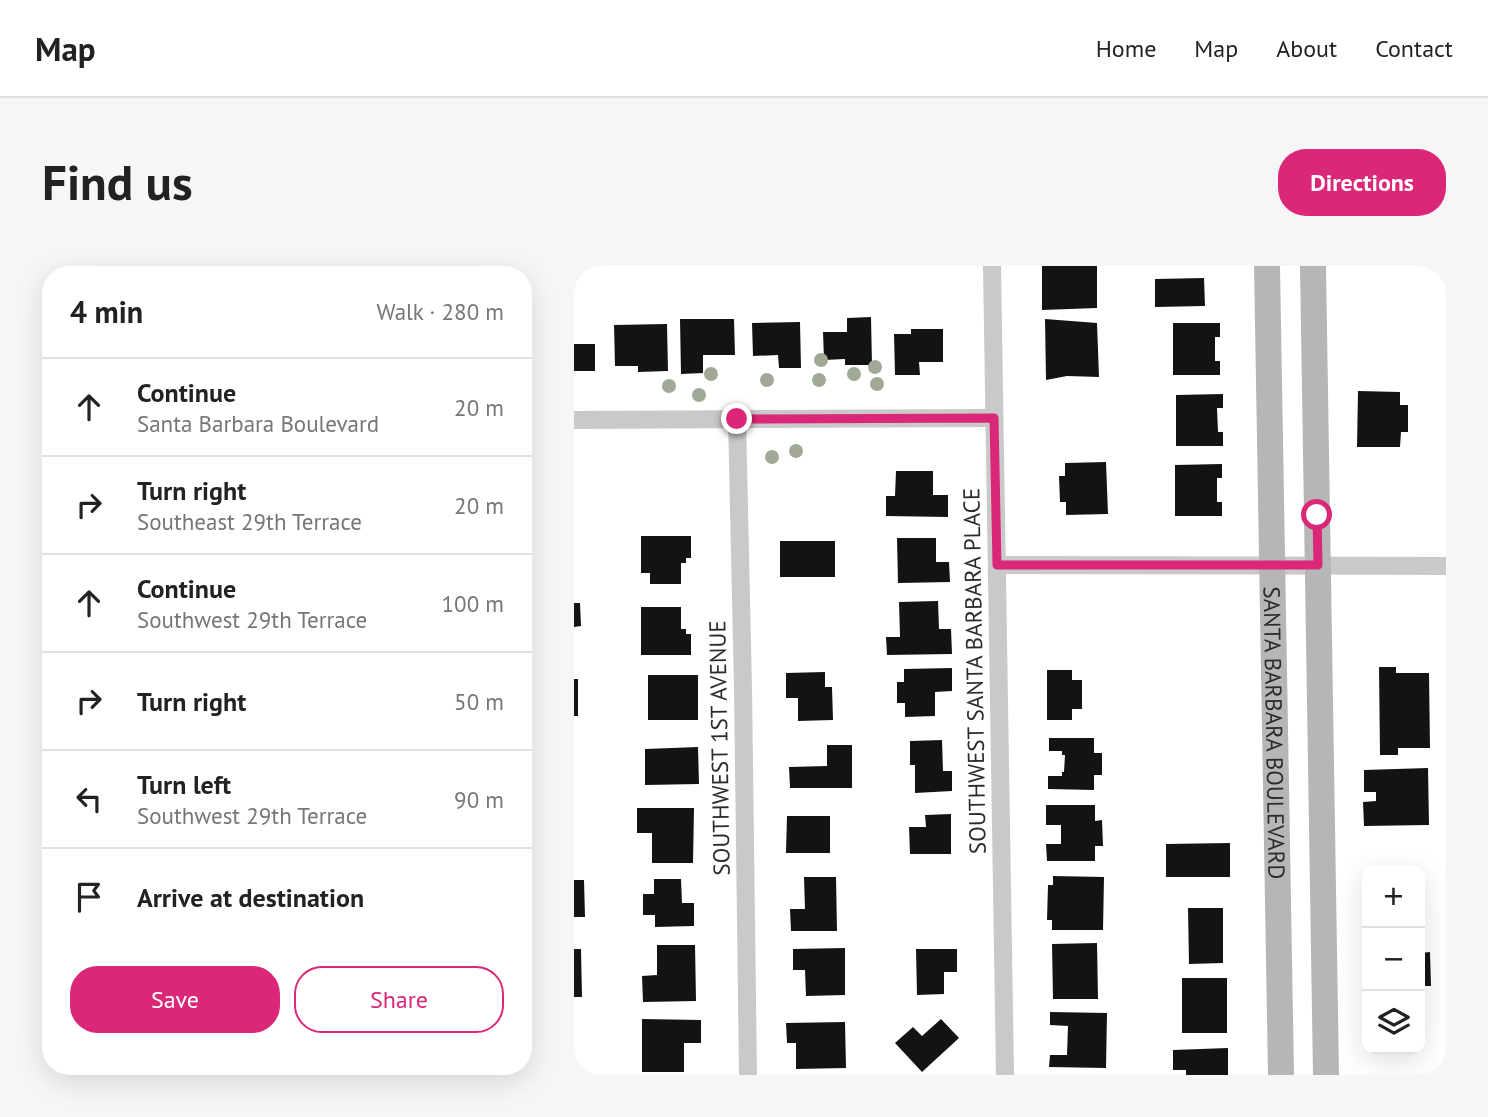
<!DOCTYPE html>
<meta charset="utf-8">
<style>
:root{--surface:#fff;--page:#f6f6f6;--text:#222;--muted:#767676;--line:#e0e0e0;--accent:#db2777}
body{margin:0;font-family:"PT Sans",sans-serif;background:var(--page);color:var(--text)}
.controls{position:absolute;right:21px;bottom:21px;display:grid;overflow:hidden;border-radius:14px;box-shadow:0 7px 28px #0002}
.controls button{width:63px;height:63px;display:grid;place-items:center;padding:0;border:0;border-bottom:2px solid var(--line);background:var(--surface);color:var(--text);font:35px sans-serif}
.stop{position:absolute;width:21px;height:21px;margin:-16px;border:5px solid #db2777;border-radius:50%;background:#fff}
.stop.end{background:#db2777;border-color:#fff;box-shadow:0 2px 7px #0008}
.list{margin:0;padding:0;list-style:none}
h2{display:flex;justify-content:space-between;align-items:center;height:91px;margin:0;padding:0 28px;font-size:30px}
h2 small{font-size:23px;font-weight:400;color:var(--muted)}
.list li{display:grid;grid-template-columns:46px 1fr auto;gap:21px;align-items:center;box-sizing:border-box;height:98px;padding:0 28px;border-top:2px solid var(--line)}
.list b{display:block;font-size:26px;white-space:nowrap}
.list p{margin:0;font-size:23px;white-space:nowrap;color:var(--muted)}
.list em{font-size:23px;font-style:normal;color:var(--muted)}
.actions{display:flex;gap:14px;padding:21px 28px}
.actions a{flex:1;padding:16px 0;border:2px solid var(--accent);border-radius:28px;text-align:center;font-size:24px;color:var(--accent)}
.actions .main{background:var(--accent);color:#fff}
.icon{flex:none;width:38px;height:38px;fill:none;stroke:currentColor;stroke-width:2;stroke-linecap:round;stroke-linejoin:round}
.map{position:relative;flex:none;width:872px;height:809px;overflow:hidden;border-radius:28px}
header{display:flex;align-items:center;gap:42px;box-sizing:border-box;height:98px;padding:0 35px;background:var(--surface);border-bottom:2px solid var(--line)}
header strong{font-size:33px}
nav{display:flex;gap:38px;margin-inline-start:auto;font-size:24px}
.intro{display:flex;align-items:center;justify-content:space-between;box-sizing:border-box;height:168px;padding:0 42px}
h1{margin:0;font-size:49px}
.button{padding:18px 32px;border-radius:28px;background:var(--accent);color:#fff;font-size:24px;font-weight:700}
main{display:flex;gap:42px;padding:0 42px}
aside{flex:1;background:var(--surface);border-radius:28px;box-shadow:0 7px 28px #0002}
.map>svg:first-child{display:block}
.building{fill:#131313}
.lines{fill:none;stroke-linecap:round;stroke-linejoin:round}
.street{stroke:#c9c9c9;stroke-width:18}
.secondary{stroke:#b6b6b6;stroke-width:26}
.tree{fill:#a0a995}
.route{stroke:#db2777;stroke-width:9}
.labels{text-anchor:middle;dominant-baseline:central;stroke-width:7;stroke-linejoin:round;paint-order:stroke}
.street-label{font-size:23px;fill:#2c2c2c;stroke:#fff}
</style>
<header>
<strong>Map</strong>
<nav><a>Home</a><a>Map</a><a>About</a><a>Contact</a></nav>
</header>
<div class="intro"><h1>Find us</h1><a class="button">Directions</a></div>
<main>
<aside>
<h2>4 min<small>Walk · 280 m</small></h2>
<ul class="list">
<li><svg class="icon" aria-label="ahead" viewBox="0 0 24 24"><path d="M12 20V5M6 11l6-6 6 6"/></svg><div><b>Continue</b><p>Santa Barbara Boulevard</p></div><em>20 m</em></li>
<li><svg class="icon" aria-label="right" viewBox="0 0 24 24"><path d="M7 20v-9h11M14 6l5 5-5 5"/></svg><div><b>Turn right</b><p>Southeast 29th Terrace</p></div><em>20 m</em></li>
<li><svg class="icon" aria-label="ahead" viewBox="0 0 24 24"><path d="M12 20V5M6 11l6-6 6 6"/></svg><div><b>Continue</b><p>Southwest 29th Terrace</p></div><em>100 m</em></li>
<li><svg class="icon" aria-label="right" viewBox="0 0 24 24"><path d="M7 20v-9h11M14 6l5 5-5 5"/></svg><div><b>Turn right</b></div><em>50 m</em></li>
<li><svg class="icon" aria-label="left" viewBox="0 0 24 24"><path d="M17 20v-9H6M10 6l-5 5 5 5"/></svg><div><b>Turn left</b><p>Southwest 29th Terrace</p></div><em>90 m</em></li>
<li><svg class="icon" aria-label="arrive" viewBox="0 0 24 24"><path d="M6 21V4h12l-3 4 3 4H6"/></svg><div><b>Arrive at destination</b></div></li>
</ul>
<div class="actions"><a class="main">Save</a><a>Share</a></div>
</aside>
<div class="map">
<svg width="872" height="809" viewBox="0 0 872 809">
<rect width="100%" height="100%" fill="#fff"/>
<g class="building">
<polygon points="468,0 523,0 523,42 468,44"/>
<polygon points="630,12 631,40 581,41 581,13"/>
<polygon points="297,51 298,99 271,99 271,93 250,94 249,66 273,66 273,52"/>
<polygon points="106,53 160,53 161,89 129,89 129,107 107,108"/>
<polygon points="471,53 523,57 525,111 493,110 472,114"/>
<polygon points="226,56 227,102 205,102 204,89 179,90 178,57"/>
<polygon points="599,57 646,57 646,71 641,71 641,95 646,95 646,109 599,109"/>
<polygon points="93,58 94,105 64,106 64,100 41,100 40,59"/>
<polygon points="337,63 369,63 369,96 345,96 346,109 321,109 320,68 337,68"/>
<rect x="0" y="78" width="21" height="27"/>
<polygon points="784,125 826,126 826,139 834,139 834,166 827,166 826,181 783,181"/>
<polygon points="649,128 649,142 643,142 644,166 649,166 649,180 602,180 602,129"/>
<polygon points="532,196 534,248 492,249 492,236 486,236 485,210 491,210 491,197"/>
<polygon points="648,198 648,212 643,212 643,236 648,236 648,250 601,250 601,199"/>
<polygon points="322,205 359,205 359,229 374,229 374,251 312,250 312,230 321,230"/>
<polygon points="67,270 117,270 117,292 112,292 112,297 107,297 107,318 76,318 76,307 67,307"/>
<polygon points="323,272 362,272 362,296 375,296 376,316 324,317"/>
<rect x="206" y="275" width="55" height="36"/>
<polygon points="364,335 365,363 377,363 378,388 313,389 312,371 326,371 325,336"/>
<polygon points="0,337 6,337 7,360 0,361"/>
<polygon points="67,341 107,341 107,363 112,363 112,368 117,368 117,389 67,389"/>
<polygon points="805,401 822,401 822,407 855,407 856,482 824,482 824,489 806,489"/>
<polygon points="378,402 378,425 361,426 361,450 331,451 331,437 323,437 323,416 330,416 330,403"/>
<polygon points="473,404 498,404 498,414 508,414 508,443 498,443 498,454 473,454"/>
<polygon points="251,406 251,421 258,421 259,454 224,455 224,432 212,432 212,407"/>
<rect x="74" y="409" width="50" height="45"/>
<rect x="0" y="413" width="4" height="37"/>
<polygon points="475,472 520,472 520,487 528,487 528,509 520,509 520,524 474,523 474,510 488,510 488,506 490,506 491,489 488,489 488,485 475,485"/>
<polygon points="368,474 369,505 378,505 378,525 341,527 341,499 336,499 336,475"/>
<polygon points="253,479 278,479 278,522 216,522 215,501 253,500"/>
<polygon points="124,481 125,518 71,519 71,483"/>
<polygon points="854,502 855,559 790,560 789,536 802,535 802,526 790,526 790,504"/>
<polygon points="472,539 521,539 521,555 528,554 529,580 521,580 521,595 473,595 472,578 487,578 487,559 472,559"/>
<polygon points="63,542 120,542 119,597 78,597 78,567 63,567"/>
<polygon points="377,548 377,588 336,588 335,561 352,561 351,549"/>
<polygon points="213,550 256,550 256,587 212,587"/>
<polygon points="656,577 656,611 592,611 592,578"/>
<polygon points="479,610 530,611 529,664 478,664 478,654 473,654 474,619 479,619"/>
<polygon points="230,611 262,611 263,665 217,665 216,643 231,643"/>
<polygon points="80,613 107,613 108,637 120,637 120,660 81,661 81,649 69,649 69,628 80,628"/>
<polygon points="0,614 10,614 11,651 0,651"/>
<polygon points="614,642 649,642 649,697 615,698"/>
<polygon points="523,677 524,733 479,733 478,678"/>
<polygon points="83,679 121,679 122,735 69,736 68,710 83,709"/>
<polygon points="271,682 271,729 232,730 231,704 219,704 219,683"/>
<polygon points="0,683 7,683 8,731 0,731"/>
<polygon points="342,683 383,683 383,706 370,706 370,728 343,729"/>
<polygon points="856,686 857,720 846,720 846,687"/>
<rect x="608" y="712" width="45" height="55"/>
<polygon points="476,746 533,747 532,802 475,801 476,789 493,789 494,760 476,759"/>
<polygon points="68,753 127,754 127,777 110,777 110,806 68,806"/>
<polygon points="367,753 385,772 348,806 321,777 339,761 348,770"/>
<polygon points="271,756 272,802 222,803 222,777 213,777 212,757"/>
<polygon points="654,782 654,809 612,809 612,804 599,804 599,784"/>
</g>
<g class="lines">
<g class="street">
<polyline points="418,0 431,809"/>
<polyline points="163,153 169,422 174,809"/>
<polyline points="0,154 420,152"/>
<polyline points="423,299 872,300"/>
</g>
<g class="secondary">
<path id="s1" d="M693 0 707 809"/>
<polyline points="739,0 752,809"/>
</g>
</g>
<g class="tree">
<circle cx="247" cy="94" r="7"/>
<circle cx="301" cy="101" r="7"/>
<circle cx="137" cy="108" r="7"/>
<circle cx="280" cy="108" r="7"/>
<circle cx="193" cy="114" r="7"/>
<circle cx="245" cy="114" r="7"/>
<circle cx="303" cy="118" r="7"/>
<circle cx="95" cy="120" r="7"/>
<circle cx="125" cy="129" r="7"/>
<circle cx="222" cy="185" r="7"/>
<circle cx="198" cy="191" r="7"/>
</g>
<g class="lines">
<polyline class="route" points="163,153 420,152 423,299 744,299 743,249"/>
</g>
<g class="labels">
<g class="street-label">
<text transform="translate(400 405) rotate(-91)">SOUTHWEST SANTA BARBARA PLACE</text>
<text stroke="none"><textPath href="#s1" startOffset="467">SANTA BARBARA BOULEVARD</textPath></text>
<text transform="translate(145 482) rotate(-91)">SOUTHWEST 1ST AVENUE</text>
</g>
</g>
</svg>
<div class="controls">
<button>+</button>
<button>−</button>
<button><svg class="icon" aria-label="layers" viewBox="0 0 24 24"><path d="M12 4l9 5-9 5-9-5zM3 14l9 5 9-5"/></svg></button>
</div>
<div class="stop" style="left:743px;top:249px"></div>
<div class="stop end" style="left:163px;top:153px"></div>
</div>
</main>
